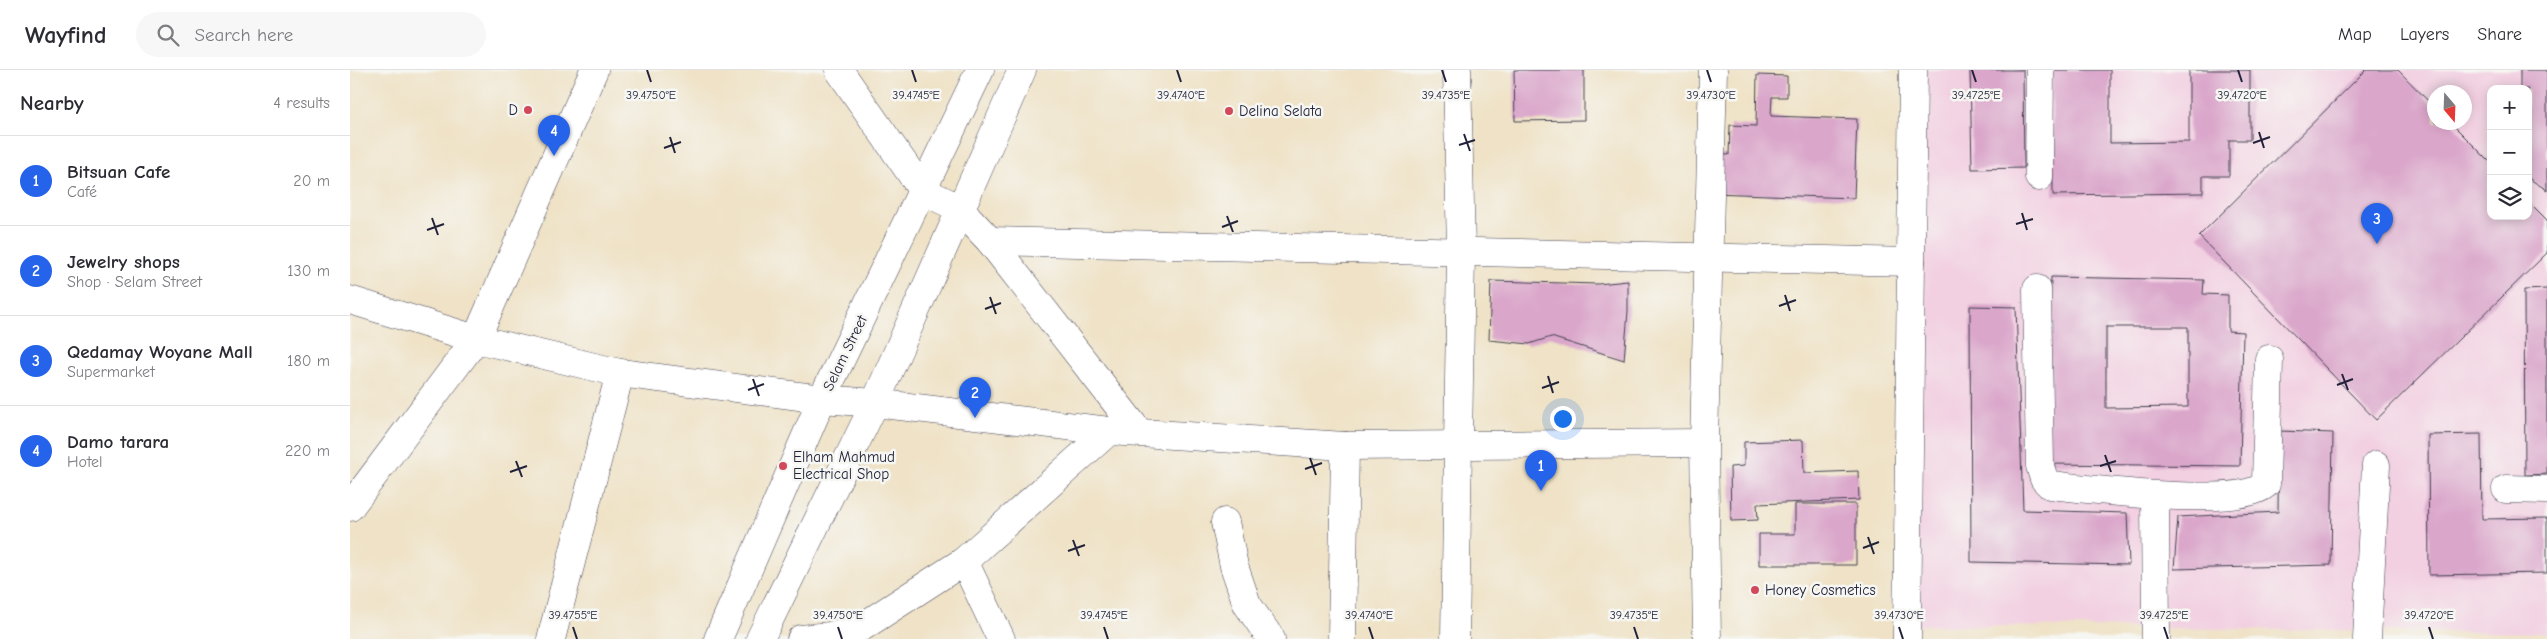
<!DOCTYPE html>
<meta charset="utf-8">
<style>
:root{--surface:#fff;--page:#f7f7f7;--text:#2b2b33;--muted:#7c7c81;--line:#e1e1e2;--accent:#2563eb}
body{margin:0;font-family:"Comic Neue",sans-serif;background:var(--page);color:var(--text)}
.controls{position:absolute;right:15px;top:15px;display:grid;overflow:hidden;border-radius:10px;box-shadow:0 2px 12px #0003}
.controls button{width:45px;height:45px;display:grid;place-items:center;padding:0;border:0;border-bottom:1px solid var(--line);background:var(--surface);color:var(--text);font:25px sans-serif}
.compass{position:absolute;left:2077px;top:15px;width:45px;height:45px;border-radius:50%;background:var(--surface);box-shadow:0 2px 12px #0003;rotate:161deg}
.you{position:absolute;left:1212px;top:348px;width:18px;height:18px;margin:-12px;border:4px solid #fff;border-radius:50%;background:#1a73e8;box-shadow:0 0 0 8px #1a73e833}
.badge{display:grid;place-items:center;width:32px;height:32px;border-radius:50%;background:var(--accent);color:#fff;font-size:16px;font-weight:700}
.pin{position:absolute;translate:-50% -41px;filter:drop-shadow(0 1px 2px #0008)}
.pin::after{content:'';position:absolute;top:26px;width:18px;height:15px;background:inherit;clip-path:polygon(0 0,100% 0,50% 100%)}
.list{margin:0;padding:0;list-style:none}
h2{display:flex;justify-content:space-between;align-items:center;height:65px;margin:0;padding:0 20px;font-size:21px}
h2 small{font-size:16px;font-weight:400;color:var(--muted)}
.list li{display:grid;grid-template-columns:32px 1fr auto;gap:15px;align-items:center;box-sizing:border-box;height:90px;padding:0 20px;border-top:1px solid var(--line)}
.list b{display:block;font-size:19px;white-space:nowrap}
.list p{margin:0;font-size:16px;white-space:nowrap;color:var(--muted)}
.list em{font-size:16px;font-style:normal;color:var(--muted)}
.icon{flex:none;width:28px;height:28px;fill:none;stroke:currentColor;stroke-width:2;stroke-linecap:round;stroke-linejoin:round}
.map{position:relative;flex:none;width:2197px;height:569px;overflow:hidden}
header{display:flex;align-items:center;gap:30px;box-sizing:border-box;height:70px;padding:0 25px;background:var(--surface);border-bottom:1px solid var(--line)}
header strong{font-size:24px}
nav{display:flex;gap:28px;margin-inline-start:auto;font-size:18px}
.search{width:350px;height:45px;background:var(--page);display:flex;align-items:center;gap:12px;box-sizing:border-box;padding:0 18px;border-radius:28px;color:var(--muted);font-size:19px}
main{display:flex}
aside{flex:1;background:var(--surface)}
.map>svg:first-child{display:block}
.built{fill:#f2cfe1;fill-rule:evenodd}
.building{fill:#daa6ca;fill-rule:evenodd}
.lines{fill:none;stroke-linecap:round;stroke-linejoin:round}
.minor-casing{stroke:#413f50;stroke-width:29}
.minor{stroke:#fff;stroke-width:28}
.ticks{fill:none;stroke:#22223b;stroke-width:2}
.poi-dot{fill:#d1495b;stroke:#f6f6f2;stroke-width:2}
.labels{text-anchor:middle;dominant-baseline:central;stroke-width:5;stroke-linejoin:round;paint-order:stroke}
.poi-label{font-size:15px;fill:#22223b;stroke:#f6f6f2;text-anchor:start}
.street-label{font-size:15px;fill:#22223b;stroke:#f6f6f2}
.ticks-label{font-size:12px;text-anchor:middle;fill:#22223b;stroke:#f6f6f2;stroke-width:5;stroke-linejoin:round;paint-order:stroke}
</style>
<header>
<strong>Wayfind</strong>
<div class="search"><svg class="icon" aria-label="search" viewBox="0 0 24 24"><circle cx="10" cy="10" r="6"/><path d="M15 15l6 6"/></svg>Search here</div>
<nav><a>Map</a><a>Layers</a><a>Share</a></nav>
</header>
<main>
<aside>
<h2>Nearby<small>4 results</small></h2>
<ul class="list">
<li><span class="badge">1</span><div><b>Bitsuan Cafe</b><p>Café</p></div><em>20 m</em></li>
<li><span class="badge">2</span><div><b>Jewelry shops</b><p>Shop · Selam Street</p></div><em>130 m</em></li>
<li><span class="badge">3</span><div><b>Qedamay Woyane Mall</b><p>Supermarket</p></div><em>180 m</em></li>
<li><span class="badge">4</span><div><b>Damo tarara</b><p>Hotel</p></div><em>220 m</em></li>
</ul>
</aside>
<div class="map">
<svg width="2197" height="569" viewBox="0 0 2197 569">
<rect width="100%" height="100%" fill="#f6f6f2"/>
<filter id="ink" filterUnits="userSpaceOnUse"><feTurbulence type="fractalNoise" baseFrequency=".02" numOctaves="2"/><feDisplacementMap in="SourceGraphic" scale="10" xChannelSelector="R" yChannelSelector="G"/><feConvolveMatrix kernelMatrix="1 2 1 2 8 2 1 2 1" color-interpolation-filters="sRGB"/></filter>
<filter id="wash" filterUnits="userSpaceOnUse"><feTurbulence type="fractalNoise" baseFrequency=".0096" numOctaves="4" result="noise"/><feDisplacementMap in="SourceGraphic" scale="20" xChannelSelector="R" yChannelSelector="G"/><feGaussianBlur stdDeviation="1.12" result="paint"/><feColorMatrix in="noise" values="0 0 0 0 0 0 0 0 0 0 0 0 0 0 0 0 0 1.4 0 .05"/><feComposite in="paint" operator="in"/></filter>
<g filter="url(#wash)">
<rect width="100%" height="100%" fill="#efe2c6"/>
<path class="built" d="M1573 0H2197V563L1564 555ZM2141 19H2178V146H2141ZM2084 22H2114V52H2084Z"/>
<g id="blocks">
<g class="building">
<polygon points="1164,0 1234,0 1234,50 1165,51"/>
<polygon points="1620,0 1673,0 1674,98 1622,99"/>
<polygon points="1702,0 1760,0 1760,73 1839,72 1839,0 1900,0 1900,70 1879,70 1879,106 1853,106 1853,123 1703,125"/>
<polygon points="2016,0 2048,0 2084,37 2084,52 2100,52 2141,93 2141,146 2178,146 2178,131 2197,150 2197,183 2026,350 1849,166"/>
<polygon points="2170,0 2197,0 2197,120 2178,108 2178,19 2170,19"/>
<polygon points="1407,5 1437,6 1437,27 1422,27 1421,46 1507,49 1504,128 1361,123 1363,84 1379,85 1380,55 1406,56"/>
<path d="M1701 207 1854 210 1853 224 1878 225V261L1893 262 1890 396 1697 394ZM1756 257H1838V337L1756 338Z"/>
<polygon points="1141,211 1248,214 1278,211 1278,241 1274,290 1201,267 1179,274 1139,270"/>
<polygon points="2197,219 2197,404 2175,405 2174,220"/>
<polygon points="1620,236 1666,237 1673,440 1777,443 1779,495 1621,492"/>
<polygon points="1929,361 1983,363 1981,495 1824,499 1828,447 1928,442"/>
<polygon points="2131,364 2132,449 2197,448 2197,503 2079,505 2078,365"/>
<polygon points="1453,370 1454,403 1508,401 1509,430 1407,434 1408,450 1381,451 1380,397 1394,396 1394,372"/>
<polygon points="1445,434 1506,434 1506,495 1409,495 1409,464 1445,464"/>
</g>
</g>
</g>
<g filter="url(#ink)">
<use href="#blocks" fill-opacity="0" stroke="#413f50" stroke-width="1"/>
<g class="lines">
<g class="minor-casing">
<g id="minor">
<polyline points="489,0 573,121 609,138 640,171 788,361"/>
<polyline points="1689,107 1690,0"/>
<polyline points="640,171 1561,192"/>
<path d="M1687 219 1690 396 1694 409 1700 415C1739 419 1890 439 1916 414L1919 289"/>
<polyline points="0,230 126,269 270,303 472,329 525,333 759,361 995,376 1354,373"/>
<polyline points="2156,419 2197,420"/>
<polyline points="1805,426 1806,569"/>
<polyline points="0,437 126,269 244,0"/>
<polyline points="875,452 884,496 897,534 921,569"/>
<polyline points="614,491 651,569"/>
<polyline points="201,569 270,303"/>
<polyline points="368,569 472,329 630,0"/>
<polyline points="410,569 525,333 672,0"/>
<polyline points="451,569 480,566 512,557 614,491 759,361"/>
<polyline points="992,569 995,376"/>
<polyline points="1105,569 1111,181 1107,0"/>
<polyline points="1357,569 1354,373 1363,0"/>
<polyline points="1557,569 1563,0"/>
<polyline points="2017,569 2026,395"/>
</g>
</g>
<use href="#minor" class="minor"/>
</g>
</g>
<path class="ticks" d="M297 0 301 12M562 0 566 12M827 0 831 12M1092 0 1096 12M1357 0 1361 12M1622 0 1626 12M1888 0 1892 12M1909 62 1914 78M1114 64 1120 81M320 67 325 83M1903 73 1920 67M1109 75 1125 70M314 78 331 72M1672 143 1677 160M877 146 883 162M82 148 88 165M1666 154 1683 149M872 157 888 151M77 160 94 154M1435 225 1440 241M640 227 646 244M1429 236 1446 230M635 239 651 233M1992 304 1998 320M1198 306 1203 323M403 309 409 326M1987 315 2003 309M1192 318 1209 312M398 320 414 314M1755 385 1761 402M960 388 966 405M166 391 172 407M1750 396 1766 391M955 399 972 393M160 402 177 396M1518 467 1524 484M723 470 729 486M1513 478 1529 472M718 481 735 475M223 557 227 569M488 557 492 569M754 557 758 569M1019 557 1023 569M1284 557 1288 569M1549 557 1553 569M1814 557 1818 569M2079 557 2083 569"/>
<g class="poi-dot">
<circle cx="178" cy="40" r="5"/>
<circle cx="879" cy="41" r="5"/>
<circle cx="433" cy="396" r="5"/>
<circle cx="1405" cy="520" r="5"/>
</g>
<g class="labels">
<g class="poi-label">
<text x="168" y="40" text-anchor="end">D</text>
<text x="889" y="41">Delina Selata</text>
<text x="443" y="387">Elham Mahmud<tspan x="443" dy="17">Electrical Shop</tspan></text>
<text x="1415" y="520">Honey Cosmetics</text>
</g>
<g class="street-label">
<text transform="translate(495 283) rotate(-64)">Selam Street</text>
</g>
</g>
<g class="ticks-label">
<text x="1361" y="29">39.4730°E</text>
<text x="1626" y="29">39.4725°E</text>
<text x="1892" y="29">39.4720°E</text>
<text x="301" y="29">39.4750°E</text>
<text x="566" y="29">39.4745°E</text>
<text x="831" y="29">39.4740°E</text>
<text x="1096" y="29">39.4735°E</text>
<text x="223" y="549">39.4755°E</text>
<text x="488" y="549">39.4750°E</text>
<text x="754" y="549">39.4745°E</text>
<text x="1019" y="549">39.4740°E</text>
<text x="1284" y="549">39.4735°E</text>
<text x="1549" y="549">39.4730°E</text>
<text x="1814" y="549">39.4725°E</text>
<text x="2079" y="549">39.4720°E</text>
</g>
</svg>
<div class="controls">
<button>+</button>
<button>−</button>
<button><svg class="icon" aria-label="layers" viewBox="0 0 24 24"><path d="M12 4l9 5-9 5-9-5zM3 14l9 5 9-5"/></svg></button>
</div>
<svg class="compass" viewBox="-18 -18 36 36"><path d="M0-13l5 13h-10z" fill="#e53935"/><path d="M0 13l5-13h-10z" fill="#7c7c81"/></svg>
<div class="you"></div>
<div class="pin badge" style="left:1191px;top:421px">1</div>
<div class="pin badge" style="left:625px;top:348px">2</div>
<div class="pin badge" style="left:2027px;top:174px">3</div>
<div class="pin badge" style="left:204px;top:86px">4</div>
</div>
</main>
